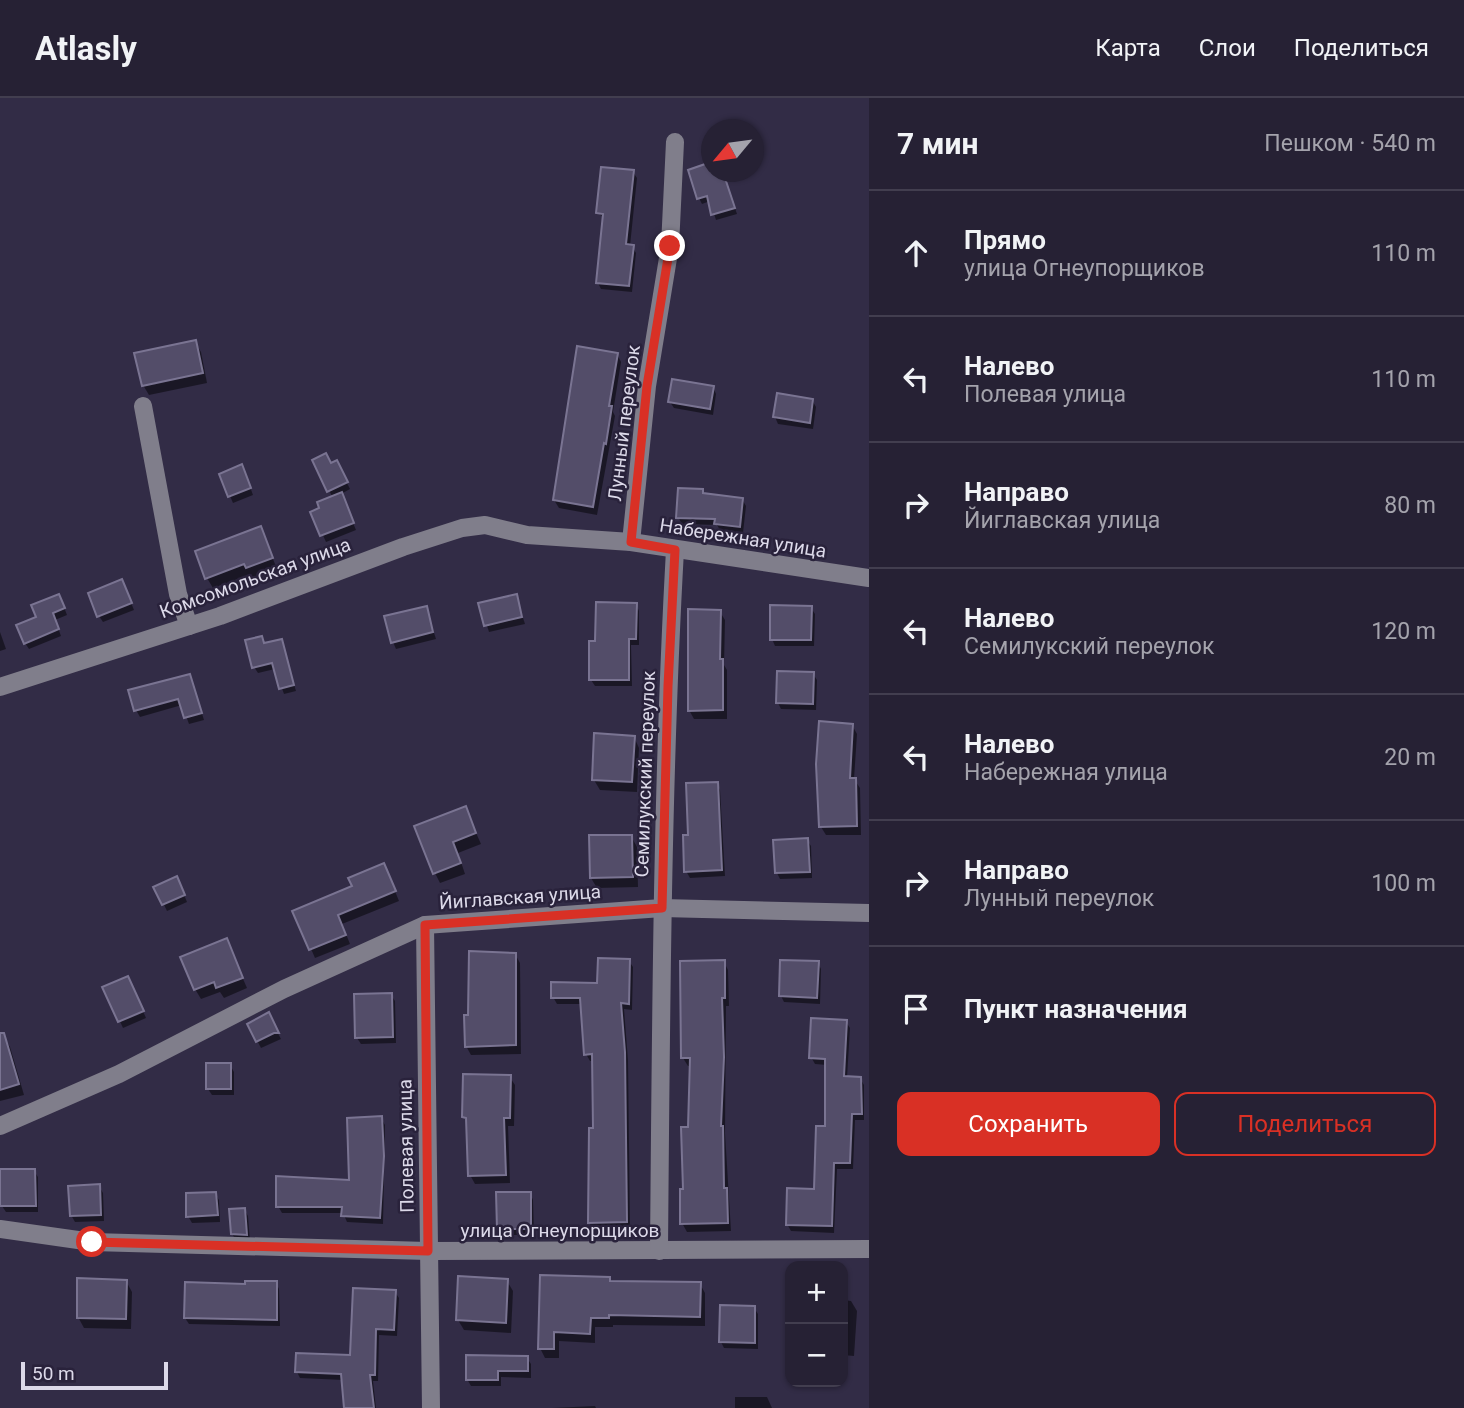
<!DOCTYPE html>
<html lang="ru">
<meta charset="utf-8">
<style>
:root{--surface:#262134;--page:#2e293c;--text:#f1f3f6;--muted:#a4a3ac;--line:#423e4f;--accent:#d93025}
body{margin:0;font-family:Roboto,sans-serif;background:var(--page);color:var(--text)}
.controls{position:absolute;right:21px;bottom:21px;display:grid;overflow:hidden;border-radius:14px;box-shadow:0 2px 5px #0004}
.controls button{width:63px;height:63px;display:grid;place-items:center;padding:0;border:0;border-bottom:2px solid var(--line);background:var(--surface);color:var(--text);font:35px sans-serif}
.compass{position:absolute;left:701px;top:21px;width:63px;height:63px;border-radius:50%;background:var(--surface);box-shadow:0 2px 5px #0004;rotate:241deg}
.scale{position:absolute;left:21px;bottom:18px;width:147px;box-sizing:border-box;padding-left:7px;border:4px solid #dcd9e9;border-top:0;font-size:19px;line-height:24px;white-space:nowrap;color:#dcd9e9;-webkit-text-stroke:5px #29223b;paint-order:stroke}
.stop{position:absolute;width:21px;height:21px;margin:-16px;border:5px solid #d93025;border-radius:50%;background:#fff}
.stop.end{background:#d93025;border-color:#fff;box-shadow:0 2px 7px #0008}
.list{margin:0;padding:0;list-style:none}
h2{display:flex;justify-content:space-between;align-items:center;height:91px;margin:0;padding:0 28px;font-size:30px}
h2 small{font-size:23px;font-weight:400;color:var(--muted)}
.list li{display:grid;grid-template-columns:46px 1fr auto;gap:21px;align-items:center;box-sizing:border-box;height:126px;padding:0 28px;border-top:2px solid var(--line)}
.list b{display:block;font-size:26px;white-space:nowrap}
.list p{margin:0;font-size:23px;white-space:nowrap;color:var(--muted)}
.list em{font-size:23px;font-style:normal;color:var(--muted)}
.actions{display:flex;gap:14px;padding:21px 28px}
.actions a{flex:1;padding:16px 0;border:2px solid var(--accent);border-radius:14px;text-align:center;font-size:24px;color:var(--accent)}
.actions .main{background:var(--accent);color:#fff}
.icon{flex:none;width:38px;height:38px;fill:none;stroke:currentColor;stroke-width:2;stroke-linecap:round;stroke-linejoin:round}
.map{position:relative;flex:none;width:869px;height:1310px;overflow:hidden}
header{display:flex;align-items:center;gap:42px;box-sizing:border-box;height:98px;padding:0 35px;background:var(--surface);border-bottom:2px solid var(--line)}
header strong{font-size:33px}
nav{display:flex;gap:38px;margin-inline-start:auto;font-size:24px}
main{display:flex}
aside{flex:1;background:var(--surface)}
.map>svg:first-child{display:block}
.shadow{fill:#0007}
.building{fill:#534d69;stroke:#7a7492;stroke-width:2}
.lines{fill:none;stroke-linecap:round;stroke-linejoin:round}
.minor{stroke:#807e8b;stroke-width:18}
.route{stroke:#d93025;stroke-width:9}
.labels{text-anchor:middle;dominant-baseline:central;stroke-width:5;stroke-linejoin:round;paint-order:stroke}
.street-label{font-size:19px;fill:#dcd9e9;stroke:#29223b}
</style>
<header>
<strong>Atlasly</strong>
<nav><a>Карта</a><a>Слои</a><a>Поделиться</a></nav>
</header>
<main>
<div class="map">
<svg width="869" height="1310" viewBox="0 0 869 1310">
<rect width="100%" height="100%" fill="#322c46"/>
<g class="shadow">
<polygon points="712,66 712,74 723,74 737,116 716,122 710,103 702,106 699,100 690,73"/>
<polygon points="633,74 637,80 630,148 632,148 636,155 632,194 601,191 598,185 604,121 598,114"/>
<polygon points="195,244 201,254 207,285 149,297 143,287"/>
<polygon points="617,256 621,264 613,314 615,318 597,417 559,410 554,402"/>
<polygon points="713,289 716,296 713,317 674,310 670,304"/>
<polygon points="812,302 816,309 813,331 778,326 775,319"/>
<polygon points="314,363 340,371 350,391 341,396 356,432 326,444 313,415 321,411 333,400"/>
<polygon points="245,375 253,397 233,405 221,377"/>
<polygon points="704,397 742,401 746,408 743,435 720,432 717,427 682,426 678,419"/>
<polygon points="261,431 277,471 253,480 251,476 213,490 207,480"/>
<polygon points="125,490 134,512 103,524 99,518"/>
<polygon points="516,498 525,526 489,534 480,506"/>
<polygon points="62,504 67,517 55,522 61,538 29,551 25,545 38,520"/>
<polygon points="636,506 639,513 639,547 631,547 632,588 595,588 591,582 597,545"/>
<polygon points="426,510 436,541 396,551 393,544"/>
<polygon points="811,510 815,516 814,548 775,548 772,541"/>
<polygon points="720,514 725,522 724,567 727,572 727,621 694,621 689,612"/>
<polygon points="0,534 6,551 0,553"/>
<polygon points="261,540 265,547 281,543 296,593 284,596 275,571 258,575 254,569"/>
<polygon points="813,576 817,582 816,612 781,611 778,605"/>
<polygon points="190,578 204,622 189,626 182,607 140,619 136,612"/>
<polygon points="852,627 857,636 854,681 860,690 861,737 826,737 821,729"/>
<polygon points="634,639 639,650 637,694 600,692 594,682"/>
<polygon points="717,686 720,692 725,778 690,780 686,773 690,739"/>
<polygon points="465,710 481,746 458,755 465,776 440,785 435,775"/>
<polygon points="631,738 637,749 638,789 597,790 591,780"/>
<polygon points="807,742 811,748 812,780 780,781 777,775"/>
<polygon points="388,776 399,803 342,826 350,846 315,860 295,814"/>
<polygon points="180,787 187,804 167,813 156,790"/>
<polygon points="226,842 247,890 224,900 220,894 201,901 195,891"/>
<polygon points="515,856 520,865 521,956 471,957 466,948 470,918"/>
<polygon points="629,863 633,869 632,912 624,911 628,962 630,1130 593,1131 589,1124 595,1032 594,963 590,963 586,956 582,906 557,906 553,899 599,886"/>
<polygon points="724,864 728,872 729,908 726,908 725,1035 731,1133 687,1134 682,1125 689,1030 691,968 688,968 683,960"/>
<polygon points="818,865 821,871 820,906 784,904 781,898"/>
<polygon points="131,886 146,920 123,930 105,890"/>
<polygon points="391,897 395,903 396,945 361,946 357,940"/>
<polygon points="268,917 281,941 261,950 249,927"/>
<polygon points="846,924 850,930 847,980 860,980 864,987 864,1022 855,1022 853,1071 837,1071 834,1135 791,1133 787,1126 816,1093 827,1030 827,967 815,966 811,959"/>
<polygon points="4,939 10,949 24,997 0,1003 0,940"/>
<polygon points="230,967 234,974 234,997 212,997 208,991"/>
<polygon points="509,978 515,987 514,1028 508,1028 510,1085 475,1086 470,1077 468,1027 464,1019"/>
<polygon points="381,1020 385,1027 383,1126 347,1124 343,1115 282,1115 278,1108 351,1083"/>
<polygon points="34,1073 38,1079 38,1114 6,1114 2,1108"/>
<polygon points="99,1088 103,1095 104,1123 75,1124 71,1117"/>
<polygon points="530,1095 533,1102 534,1137 502,1137 498,1131"/>
<polygon points="215,1096 219,1102 220,1124 192,1125 188,1118"/>
<polygon points="244,1111 248,1118 250,1143 236,1142 232,1136"/>
<polygon points="542,1178 609,1180 611,1184 700,1186 705,1195 705,1228 613,1227 613,1229 595,1229 595,1245 559,1243 559,1260 545,1260 540,1250"/>
<polygon points="126,1183 132,1194 131,1231 84,1230 78,1219"/>
<polygon points="507,1183 513,1193 511,1235 464,1232 458,1222"/>
<polygon points="276,1185 279,1191 280,1228 189,1226 185,1220 247,1187"/>
<polygon points="395,1194 399,1200 397,1238 379,1237 378,1283 373,1283 376,1310 346,1310 343,1282 300,1280 297,1274 352,1259"/>
<polygon points="843,1202 851,1203 857,1213 854,1258 843,1257"/>
<polygon points="754,1210 758,1216 758,1251 724,1250 721,1244"/>
<polygon points="527,1260 531,1266 531,1280 501,1279 501,1288 471,1288 467,1281"/>
<polygon points="735,1299 767,1299 772,1310 735,1310"/>
<polygon points="595,1308 596,1310 552,1310"/>
</g>
<g class="building">
<polygon points="711,64 711,74 723,74 735,110 711,117 707,98 697,101 688,72"/>
<polygon points="601,69 634,72 626,146 634,147 629,188 596,185 603,116 596,115"/>
<polygon points="196,242 203,275 142,288 134,255"/>
<polygon points="577,248 618,255 609,308 612,308 606,346 604,345 593,409 553,402"/>
<polygon points="672,281 714,288 710,311 668,304"/>
<polygon points="777,295 813,301 810,325 773,319"/>
<polygon points="326,355 331,365 337,362 348,384 327,394 312,362"/>
<polygon points="242,366 251,390 228,399 219,376"/>
<polygon points="678,390 703,391 703,395 743,400 740,429 714,426 715,421 676,420"/>
<polygon points="342,394 354,425 320,438 310,414 319,410 317,404"/>
<polygon points="261,428 273,460 246,470 244,466 205,481 195,453"/>
<polygon points="122,481 132,505 97,519 88,495"/>
<polygon points="59,496 65,510 53,515 59,531 24,546 16,527 36,519 31,507"/>
<polygon points="517,496 522,519 484,528 478,505"/>
<polygon points="596,504 637,505 636,541 629,541 629,582 589,582 589,543 595,543"/>
<polygon points="770,507 812,508 811,542 770,542"/>
<polygon points="427,508 433,534 391,545 384,518"/>
<polygon points="688,511 721,512 720,561 723,561 723,612 688,613"/>
<polygon points="262,538 264,545 282,541 294,587 279,591 272,565 252,570 245,542"/>
<polygon points="777,573 814,574 813,606 776,605"/>
<polygon points="190,576 202,615 184,620 178,601 134,613 128,592"/>
<polygon points="819,623 853,626 850,680 856,680 857,728 819,729 816,666"/>
<polygon points="594,635 635,638 632,684 592,682"/>
<polygon points="718,684 722,772 684,774 683,737 688,737 686,685"/>
<polygon points="466,708 476,735 453,744 461,765 433,776 414,728"/>
<polygon points="589,737 632,737 633,779 590,780"/>
<polygon points="808,740 810,774 775,775 773,742"/>
<polygon points="384,765 396,793 338,817 346,837 309,852 292,813 352,788 348,780"/>
<polygon points="177,778 185,797 162,807 153,789"/>
<polygon points="227,840 243,880 216,890 214,884 194,892 180,859"/>
<polygon points="469,853 516,855 516,947 465,949 464,917 468,917"/>
<polygon points="598,860 630,861 629,906 621,905 625,954 627,1124 588,1125 589,1030 593,1030 592,956 584,957 580,900 551,900 551,884 597,885"/>
<polygon points="725,862 725,900 722,900 724,959 721,1028 723,1028 724,1090 727,1090 728,1125 680,1126 680,1091 683,1091 681,1029 688,1029 690,960 681,960 680,863"/>
<polygon points="780,862 819,863 817,900 779,898"/>
<polygon points="128,878 144,913 118,924 102,889"/>
<polygon points="392,895 393,939 355,940 354,896"/>
<polygon points="269,914 279,935 274,935 256,944 247,926"/>
<polygon points="811,920 847,922 844,978 861,979 862,1016 852,1016 850,1065 834,1065 832,1128 786,1127 787,1090 814,1091 816,1028 825,1028 825,961 809,960"/>
<polygon points="0,935 4,935 19,986 0,992"/>
<rect x="206" y="965" width="25" height="26"/>
<polygon points="463,976 511,977 510,1020 504,1020 506,1077 468,1078 466,1020 462,1019"/>
<polygon points="382,1018 384,1058 380,1120 341,1118 342,1109 276,1109 276,1078 349,1082 347,1020"/>
<polygon points="0,1071 35,1071 36,1108 0,1108"/>
<polygon points="100,1086 101,1117 70,1118 68,1088"/>
<polygon points="216,1094 218,1117 186,1119 186,1095"/>
<polygon points="496,1094 531,1094 531,1131 497,1131"/>
<polygon points="245,1110 247,1137 231,1136 229,1111"/>
<polygon points="540,1177 610,1179 610,1183 701,1184 700,1219 609,1217 609,1220 591,1220 590,1236 554,1234 554,1251 538,1251"/>
<polygon points="458,1178 508,1181 506,1225 456,1222"/>
<polygon points="77,1180 127,1182 126,1221 77,1220"/>
<polygon points="245,1183 277,1183 277,1222 184,1220 185,1184 245,1186"/>
<polygon points="353,1190 396,1192 394,1232 376,1231 375,1277 370,1277 374,1310 344,1310 341,1276 295,1274 296,1255 350,1257"/>
<polygon points="720,1207 755,1208 755,1245 719,1244"/>
<polygon points="466,1257 528,1258 528,1273 498,1273 498,1282 466,1282"/>
</g>
<g class="lines">
<g class="minor">
<polyline points="143,308 178,496 189,528"/>
<polyline points="631,444 647,288 670,148 675,44"/>
<polyline points="0,589 220,518 403,449 462,430 485,427 527,437 631,444 869,480"/>
<polyline points="425,827 431,1310"/>
<polyline points="0,1028 119,976 284,891 425,827 662,810 869,815"/>
<polyline points="0,1131 92,1144 428,1153 869,1151"/>
<path d="M659 1153C661 919 662 685 675 452"/>
</g>
</g>
<g class="lines">
<polyline class="route" points="92,1144 428,1153 425,827 662,810 668,588 675,452 631,444 647,288 670,148"/>
</g>
<g class="labels">
<g class="street-label">
<text transform="translate(624 325) rotate(-83)">Лунный переулок</text>
<text transform="translate(743 440) rotate(9)">Набережная улица</text>
<text transform="translate(255 480) rotate(-20)">Комсомольская улица</text>
<text transform="translate(645 676) rotate(-88)">Семилукский переулок</text>
<text transform="translate(520 799) rotate(-4)">Йиглавская улица</text>
<text transform="translate(406 1048) rotate(-91)">Полевая улица</text>
<text x="560" y="1132">улица Огнеупорщиков</text>
</g>
</g>
</svg>
<div class="controls">
<button>+</button>
<button>−</button>
</div>
<svg class="compass" viewBox="-18 -18 36 36"><path d="M0-13l5 13h-10z" fill="#e53935"/><path d="M0 13l5-13h-10z" fill="#a4a3ac"/></svg>
<div class="scale">50 m</div>
<div class="stop" style="left:92px;top:1144px"></div>
<div class="stop end" style="left:670px;top:148px"></div>
</div>
<aside>
<h2>7 мин<small>Пешком · 540 m</small></h2>
<ul class="list">
<li><svg class="icon" aria-label="ahead" viewBox="0 0 24 24"><path d="M12 20V5M6 11l6-6 6 6"/></svg><div><b>Прямо</b><p>улица Огнеупорщиков</p></div><em>110 m</em></li>
<li><svg class="icon" aria-label="left" viewBox="0 0 24 24"><path d="M17 20v-9H6M10 6l-5 5 5 5"/></svg><div><b>Налево</b><p>Полевая улица</p></div><em>110 m</em></li>
<li><svg class="icon" aria-label="right" viewBox="0 0 24 24"><path d="M7 20v-9h11M14 6l5 5-5 5"/></svg><div><b>Направо</b><p>Йиглавская улица</p></div><em>80 m</em></li>
<li><svg class="icon" aria-label="left" viewBox="0 0 24 24"><path d="M17 20v-9H6M10 6l-5 5 5 5"/></svg><div><b>Налево</b><p>Семилукский переулок</p></div><em>120 m</em></li>
<li><svg class="icon" aria-label="left" viewBox="0 0 24 24"><path d="M17 20v-9H6M10 6l-5 5 5 5"/></svg><div><b>Налево</b><p>Набережная улица</p></div><em>20 m</em></li>
<li><svg class="icon" aria-label="right" viewBox="0 0 24 24"><path d="M7 20v-9h11M14 6l5 5-5 5"/></svg><div><b>Направо</b><p>Лунный переулок</p></div><em>100 m</em></li>
<li><svg class="icon" aria-label="arrive" viewBox="0 0 24 24"><path d="M6 21V4h12l-3 4 3 4H6"/></svg><div><b>Пункт назначения</b></div></li>
</ul>
<div class="actions"><a class="main">Сохранить</a><a>Поделиться</a></div>
</aside>
</main>
